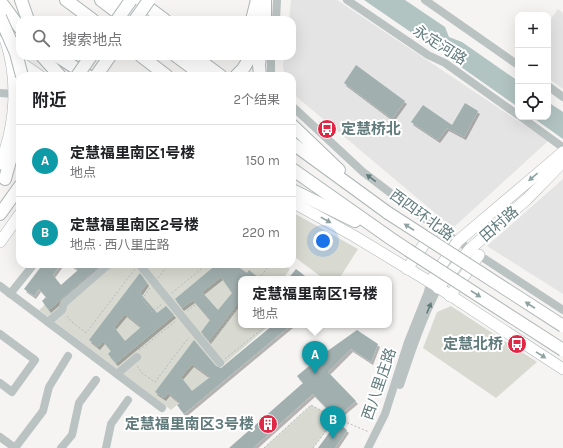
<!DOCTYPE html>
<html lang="zh">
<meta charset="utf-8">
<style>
:root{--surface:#fff;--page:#f6f6f6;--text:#202124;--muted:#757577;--line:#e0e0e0;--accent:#b45309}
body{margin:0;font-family:Karla,"Noto Sans SC",sans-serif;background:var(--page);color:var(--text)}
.controls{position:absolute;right:12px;top:12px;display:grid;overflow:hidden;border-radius:8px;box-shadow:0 4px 16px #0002}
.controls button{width:36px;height:36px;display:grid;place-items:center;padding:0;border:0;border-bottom:1px solid var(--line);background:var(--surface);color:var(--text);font:20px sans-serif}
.you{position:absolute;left:323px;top:241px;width:14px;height:14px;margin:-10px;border:3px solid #fff;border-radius:50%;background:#1a73e8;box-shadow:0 0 0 6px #1a73e833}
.badge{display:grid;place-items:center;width:26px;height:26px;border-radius:50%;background:var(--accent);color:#fff;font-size:13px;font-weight:700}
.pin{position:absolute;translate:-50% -33px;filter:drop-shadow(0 1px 2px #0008)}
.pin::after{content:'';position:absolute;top:21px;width:14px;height:12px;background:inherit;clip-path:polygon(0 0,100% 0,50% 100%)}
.popup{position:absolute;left:238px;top:276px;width:154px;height:52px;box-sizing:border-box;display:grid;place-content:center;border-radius:8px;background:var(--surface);filter:drop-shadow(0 1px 3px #0005);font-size:13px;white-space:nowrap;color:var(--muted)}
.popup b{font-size:15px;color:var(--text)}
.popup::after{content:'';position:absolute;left:50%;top:100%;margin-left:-8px;border:8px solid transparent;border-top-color:var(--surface)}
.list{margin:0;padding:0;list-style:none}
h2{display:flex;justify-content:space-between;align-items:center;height:52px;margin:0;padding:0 16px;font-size:17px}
h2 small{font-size:13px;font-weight:400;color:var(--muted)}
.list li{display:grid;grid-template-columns:26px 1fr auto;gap:12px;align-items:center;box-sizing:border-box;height:72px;padding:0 16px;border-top:1px solid var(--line)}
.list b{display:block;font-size:15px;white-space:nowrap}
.list p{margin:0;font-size:13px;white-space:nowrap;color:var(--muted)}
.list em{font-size:13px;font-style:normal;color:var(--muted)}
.icon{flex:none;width:22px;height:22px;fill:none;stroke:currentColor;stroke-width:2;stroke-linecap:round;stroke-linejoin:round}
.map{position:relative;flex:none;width:563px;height:448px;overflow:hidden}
.search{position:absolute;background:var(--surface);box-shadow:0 4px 16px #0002;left:16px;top:16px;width:280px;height:44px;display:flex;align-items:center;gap:10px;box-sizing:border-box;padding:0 14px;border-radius:12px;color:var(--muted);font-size:15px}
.panel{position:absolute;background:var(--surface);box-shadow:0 4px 16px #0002;left:16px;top:72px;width:280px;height:196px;border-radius:12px}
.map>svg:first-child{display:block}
.built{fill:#e3e4e3}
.green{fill:#d8dad1}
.water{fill:#b2c4c2}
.building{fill:#a1b0af;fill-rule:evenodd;filter:url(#shadow)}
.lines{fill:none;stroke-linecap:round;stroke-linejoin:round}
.major-casing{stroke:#aeb7b7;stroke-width:12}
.highway-casing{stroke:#aeb6b6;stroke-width:14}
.path{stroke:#b5bbbb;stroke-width:1;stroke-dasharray:2 2;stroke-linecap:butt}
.minor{stroke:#bac2c2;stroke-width:8}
.major{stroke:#fff;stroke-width:11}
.highway{stroke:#fff;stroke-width:12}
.highway-bridge-casing{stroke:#aeb6b6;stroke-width:14;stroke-linecap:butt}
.highway-bridge{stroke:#fff;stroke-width:12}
.oneway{fill:#90a3a3}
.oneway2{fill:#617b7c}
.labels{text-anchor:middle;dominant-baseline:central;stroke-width:4;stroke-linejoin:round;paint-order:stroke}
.street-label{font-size:15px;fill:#617b7c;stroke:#fff}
.poi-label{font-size:15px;font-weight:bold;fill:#617b7c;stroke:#fff;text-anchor:end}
</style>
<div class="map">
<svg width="563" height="448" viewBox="0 0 563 448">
<defs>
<filter id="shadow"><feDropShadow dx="2" dy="3" stdDeviation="0" flood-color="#0004"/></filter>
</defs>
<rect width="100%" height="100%" fill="#f5f4f2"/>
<g class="built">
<polygon points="291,0 337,0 548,141 453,228 292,93 292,76 285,76 283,66 284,56 292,56 292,20 289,20"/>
<polygon points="558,9 563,13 563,89 548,78 548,23"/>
<polygon points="563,179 563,294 487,246"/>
</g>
<g class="green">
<polygon points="292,212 358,249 339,279 324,279 292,255"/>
<polygon points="92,264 284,264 290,269 283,279 241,279 241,325 270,325 171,410 39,310"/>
<polygon points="451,306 537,362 496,398 423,348 437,312"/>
<polygon points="311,405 336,418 313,448 264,448"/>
</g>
<g class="water">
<polygon points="364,0 405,0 445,27 449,37 462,42 518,81 518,107 454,62 440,49 431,46"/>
<polygon points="548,102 563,112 563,139 532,117 548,117"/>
</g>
<g class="building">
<polygon points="356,65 405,101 392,119 344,83"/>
<polygon points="465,103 478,111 464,137 447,128 438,140 411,122 423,105 452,125"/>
<polygon points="43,264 61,264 53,275 61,285 78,270 70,264 101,264 49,310 42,301 46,297 39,289 34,296 24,289"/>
<path d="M217 264H234L247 273 249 270 260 279H241V299L209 341 201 332 210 320 193 300 182 308 175 299ZM221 277 232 293 218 310 202 292Z"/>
<polygon points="296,269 305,276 303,279 288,279"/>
<path d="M140 273 147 283 140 293 157 313 166 306 174 315 116 363 108 354 111 351 103 341 98 347 89 340ZM125 314 141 327 125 341 114 327Z"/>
<path d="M273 325H291L184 414 177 405 180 403 168 393 164 398 155 392 194 340 216 366 221 368ZM192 364 210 377 192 391 181 377Z"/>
<polygon points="357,330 378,344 371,362 351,349 328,372 356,401 336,418 313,394 253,448 229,448 303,383 297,376 326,352"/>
<polygon points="337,422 347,430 335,448 318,448"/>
</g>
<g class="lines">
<g class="major-casing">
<g id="major">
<polyline points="14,58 40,76"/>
<path d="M0 164C16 125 19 79 5 39"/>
<polyline points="292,202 354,236 430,282 563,369"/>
<polyline points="0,242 20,214"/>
<polyline points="407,269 436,227"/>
<polyline points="430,282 458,241 563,152"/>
<polyline points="438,288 470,249 527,199 563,162"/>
<polyline points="450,296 479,255"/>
</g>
</g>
<g class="highway-casing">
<g id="highway">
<polyline points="21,0 28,20"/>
<polyline points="66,0 93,20"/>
<polyline points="101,0 127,20"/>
<polyline points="117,0 144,20"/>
<polyline points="138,0 165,20"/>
<polyline points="265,0 265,20"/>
<polyline points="0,1 20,28"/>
<polyline points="252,20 257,0"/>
<polyline points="42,56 60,76"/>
<polyline points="57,56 88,76"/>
<polyline points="141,56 167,76"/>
<polyline points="176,56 203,76"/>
<polyline points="194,56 221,76"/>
<polyline points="260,56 259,65 260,76"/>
<polyline points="96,76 110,56"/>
<polyline points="236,76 243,69 251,56"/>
<polyline points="292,125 339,170"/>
<polyline points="292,143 388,213"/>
<polyline points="292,169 390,238 408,250"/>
<polyline points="5,179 20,125"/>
<polyline points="292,190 355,221"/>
<polyline points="0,214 20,186"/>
</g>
</g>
<g class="path">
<polyline points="158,278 169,264"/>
<polyline points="259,279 270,264"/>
<polyline points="150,288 142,299 152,312 162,304"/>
<polyline points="172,293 207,264"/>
<polyline points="187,311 195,305"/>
<polyline points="67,316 72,322 86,333 135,269"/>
<polyline points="211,342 241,303"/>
<polyline points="139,350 176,321"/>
<polyline points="225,359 267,325"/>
<polyline points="137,366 142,373 155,382 189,337"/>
<polyline points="264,448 311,405 336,418 369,432"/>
<polyline points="313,448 336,418"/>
</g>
<g class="minor">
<polyline points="347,0 428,55 445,63 518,115"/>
<polyline points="425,0 518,65"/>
<polyline points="276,20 277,0"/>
<polyline points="271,56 271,76"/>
<polyline points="548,86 563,97"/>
<polyline points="0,93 14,94"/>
<polyline points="292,106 363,172 401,201 436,227 563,310"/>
<polyline points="521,117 561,146"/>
<polyline points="139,264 220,363"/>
<polyline points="0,286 162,408"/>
<polyline points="10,294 34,264"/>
<polyline points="48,322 62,310 64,303 109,264"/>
<polyline points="0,334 35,360 12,392 0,383"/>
<polyline points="117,374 137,357"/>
<path d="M400 385C411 352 422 319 438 288"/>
<polyline points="0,437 15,448 43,411 49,387 68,356"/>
<polyline points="61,448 72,435 79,403 96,380"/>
<polyline points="106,448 111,424 128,400"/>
<polyline points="368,448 385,414 408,342 428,292 430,282"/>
</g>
<use href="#major" class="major"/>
<use href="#highway" class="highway"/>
<g class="highway-bridge-casing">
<g id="highway-bridge">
<polyline points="0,17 16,53 22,76"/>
<polyline points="117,20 131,0"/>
<polyline points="135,20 149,0"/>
<polyline points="77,76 91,56"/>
<polyline points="388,213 563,326"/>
<polyline points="408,250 563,350"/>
</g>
</g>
<use href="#highway-bridge" class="highway-bridge"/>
</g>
<defs><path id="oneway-solid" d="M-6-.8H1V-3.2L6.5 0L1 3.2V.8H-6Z"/></defs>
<g class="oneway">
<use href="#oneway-solid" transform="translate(533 177) rotate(140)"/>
<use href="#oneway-solid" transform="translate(326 220) rotate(29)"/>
<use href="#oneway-solid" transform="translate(409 227) rotate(-147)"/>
<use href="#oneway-solid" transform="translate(476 294) rotate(33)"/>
<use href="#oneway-solid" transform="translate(530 305) rotate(-147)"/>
<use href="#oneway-solid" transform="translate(541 355) rotate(32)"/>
</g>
<g class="oneway2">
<use href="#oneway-solid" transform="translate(371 178) rotate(-143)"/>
<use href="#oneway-solid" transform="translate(429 308) rotate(-68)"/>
</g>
<defs>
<g id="bus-disc" transform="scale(1)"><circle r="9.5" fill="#df2845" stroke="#fff"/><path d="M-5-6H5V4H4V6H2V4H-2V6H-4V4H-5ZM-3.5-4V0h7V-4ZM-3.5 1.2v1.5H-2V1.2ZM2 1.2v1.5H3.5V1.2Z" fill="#fff"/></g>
<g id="building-disc" transform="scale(1)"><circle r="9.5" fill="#df2845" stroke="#fff"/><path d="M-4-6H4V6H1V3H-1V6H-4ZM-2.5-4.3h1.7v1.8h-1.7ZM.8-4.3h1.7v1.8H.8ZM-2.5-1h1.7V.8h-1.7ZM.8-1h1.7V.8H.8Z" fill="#fff"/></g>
</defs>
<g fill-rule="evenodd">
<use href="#bus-disc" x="327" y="129"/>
<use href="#bus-disc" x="517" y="344"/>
<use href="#building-disc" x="268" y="424"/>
</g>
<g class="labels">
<g class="street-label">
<text transform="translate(440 45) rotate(32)">永定河路</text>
<text transform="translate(422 215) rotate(36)">西四环北路</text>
<text transform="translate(499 224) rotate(-41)">田村路</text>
<text transform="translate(379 384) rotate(-71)">西八里庄路</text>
</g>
<g class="poi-label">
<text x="341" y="129" text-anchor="start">定慧桥北</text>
<text x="503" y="344">定慧北桥</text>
<text x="254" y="424">定慧福里南区3号楼</text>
</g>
</g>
</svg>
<div class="controls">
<button>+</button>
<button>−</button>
<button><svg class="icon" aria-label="locate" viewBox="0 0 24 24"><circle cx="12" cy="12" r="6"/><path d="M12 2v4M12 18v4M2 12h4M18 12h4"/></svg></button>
</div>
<div class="you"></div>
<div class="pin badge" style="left:315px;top:374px;background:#0f9aa8">A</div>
<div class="popup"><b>定慧福里南区1号楼</b>地点</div>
<div class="pin badge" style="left:333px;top:439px;background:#0f9aa8">B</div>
<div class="search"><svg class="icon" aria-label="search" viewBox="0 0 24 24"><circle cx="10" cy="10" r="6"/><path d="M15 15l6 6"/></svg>搜索地点</div>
<section class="panel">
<h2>附近<small>2个结果</small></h2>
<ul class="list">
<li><span class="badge" style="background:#0f9aa8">A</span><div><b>定慧福里南区1号楼</b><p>地点</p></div><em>150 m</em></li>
<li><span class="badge" style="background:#0f9aa8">B</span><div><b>定慧福里南区2号楼</b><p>地点 · 西八里庄路</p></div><em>220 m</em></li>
</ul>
</section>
</div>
